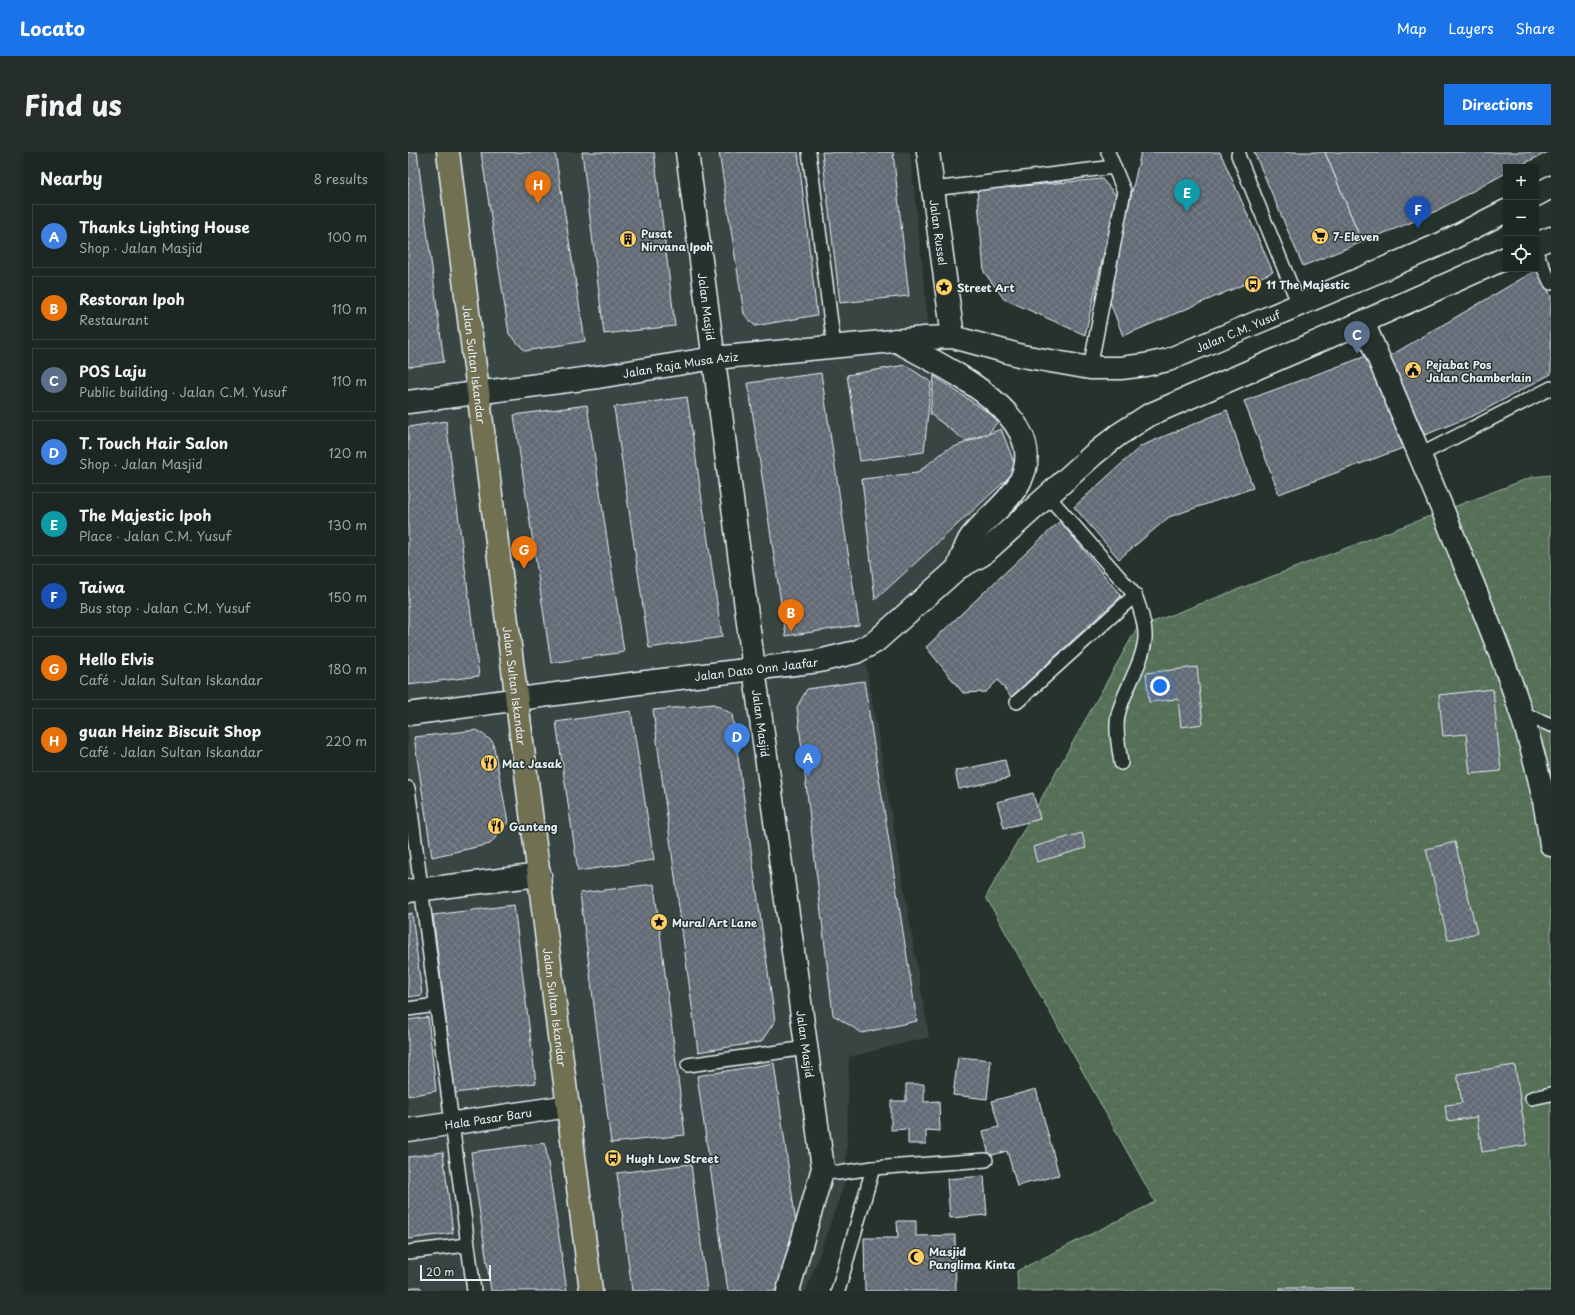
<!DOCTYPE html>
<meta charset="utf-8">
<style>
:root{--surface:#1c2622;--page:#252e2a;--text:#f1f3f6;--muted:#a0a5a5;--line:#3a4340;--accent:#1a73e8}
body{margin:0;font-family:"Playpen Sans",sans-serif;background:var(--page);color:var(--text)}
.controls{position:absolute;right:12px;top:12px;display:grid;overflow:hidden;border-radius:0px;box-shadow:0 2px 6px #0003}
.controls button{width:36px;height:36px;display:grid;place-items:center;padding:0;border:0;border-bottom:1px solid var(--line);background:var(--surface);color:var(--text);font:20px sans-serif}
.scale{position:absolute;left:12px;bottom:10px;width:71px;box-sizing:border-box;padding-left:4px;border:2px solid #e8f1f8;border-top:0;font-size:11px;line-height:14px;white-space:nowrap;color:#e8f1f8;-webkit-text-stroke:3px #26332d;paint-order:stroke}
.you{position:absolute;left:752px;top:534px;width:14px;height:14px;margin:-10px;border:3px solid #fff;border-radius:50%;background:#1a73e8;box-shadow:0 0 0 6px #1a73e833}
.badge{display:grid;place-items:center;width:26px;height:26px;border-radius:50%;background:var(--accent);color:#fff;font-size:13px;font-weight:700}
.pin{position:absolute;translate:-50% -33px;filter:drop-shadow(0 1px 2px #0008)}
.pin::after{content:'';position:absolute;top:21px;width:14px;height:12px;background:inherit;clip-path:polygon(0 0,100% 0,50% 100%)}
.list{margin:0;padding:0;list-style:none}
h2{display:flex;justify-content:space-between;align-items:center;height:52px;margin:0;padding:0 16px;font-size:17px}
h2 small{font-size:13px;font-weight:400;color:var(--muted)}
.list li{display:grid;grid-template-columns:26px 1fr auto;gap:12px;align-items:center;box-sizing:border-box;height:64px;margin:0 8px 8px;padding:0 8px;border:1px solid var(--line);border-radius:0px}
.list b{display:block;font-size:15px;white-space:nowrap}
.list p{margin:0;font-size:13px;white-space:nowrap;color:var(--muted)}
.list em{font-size:13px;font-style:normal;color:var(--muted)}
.icon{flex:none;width:22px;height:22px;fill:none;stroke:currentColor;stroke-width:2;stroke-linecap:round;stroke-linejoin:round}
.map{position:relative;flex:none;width:1143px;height:1139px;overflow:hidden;border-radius:0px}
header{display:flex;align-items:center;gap:24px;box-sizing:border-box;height:56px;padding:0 20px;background:var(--accent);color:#fff}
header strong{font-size:19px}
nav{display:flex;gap:22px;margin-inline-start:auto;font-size:14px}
.intro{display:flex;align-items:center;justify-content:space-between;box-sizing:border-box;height:96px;padding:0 24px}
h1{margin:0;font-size:28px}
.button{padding:10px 18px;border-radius:0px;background:var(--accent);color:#fff;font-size:14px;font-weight:700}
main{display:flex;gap:24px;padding:0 24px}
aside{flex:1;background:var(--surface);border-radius:0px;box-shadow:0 2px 6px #0003}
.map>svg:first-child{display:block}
.built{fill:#384443}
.forest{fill:url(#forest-crowns);stroke:#9eb0a7}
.building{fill:url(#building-cross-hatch);stroke:#e8f1f8}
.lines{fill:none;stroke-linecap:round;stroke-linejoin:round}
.service-casing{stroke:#e8f1f8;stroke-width:16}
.minor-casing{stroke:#e8f1f8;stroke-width:25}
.secondary-casing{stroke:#e8f1f8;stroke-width:25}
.trunk-casing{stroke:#e8f1f8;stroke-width:25}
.service{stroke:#26332d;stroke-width:13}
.minor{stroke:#26332d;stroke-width:22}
.secondary{stroke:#26332d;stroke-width:22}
.trunk{stroke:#716f52;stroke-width:22}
.labels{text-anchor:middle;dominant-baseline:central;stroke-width:3;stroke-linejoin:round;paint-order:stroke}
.poi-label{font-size:11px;font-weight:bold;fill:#e8f1f8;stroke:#26332d;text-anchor:start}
.street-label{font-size:11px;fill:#e8f1f8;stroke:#26332d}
</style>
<header>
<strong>Locato</strong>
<nav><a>Map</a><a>Layers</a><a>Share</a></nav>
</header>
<div class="intro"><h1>Find us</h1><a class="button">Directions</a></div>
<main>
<aside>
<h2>Nearby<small>8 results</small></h2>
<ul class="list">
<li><span class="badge" style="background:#3f7fe0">A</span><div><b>Thanks Lighting House</b><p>Shop · Jalan Masjid</p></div><em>100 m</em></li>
<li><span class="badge" style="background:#e8710a">B</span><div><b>Restoran Ipoh</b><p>Restaurant</p></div><em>110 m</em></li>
<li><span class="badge" style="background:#5c6f8a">C</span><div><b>POS Laju</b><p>Public building · Jalan C.M. Yusuf</p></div><em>110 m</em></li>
<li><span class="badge" style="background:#3f7fe0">D</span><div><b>T. Touch Hair Salon</b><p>Shop · Jalan Masjid</p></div><em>120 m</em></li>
<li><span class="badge" style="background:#0f9aa8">E</span><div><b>The Majestic Ipoh</b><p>Place · Jalan C.M. Yusuf</p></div><em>130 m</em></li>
<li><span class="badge" style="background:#1a4fb4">F</span><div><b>Taiwa</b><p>Bus stop · Jalan C.M. Yusuf</p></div><em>150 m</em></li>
<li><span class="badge" style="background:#e8710a">G</span><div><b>Hello Elvis</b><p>Café · Jalan Sultan Iskandar</p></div><em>180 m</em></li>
<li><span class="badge" style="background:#e8710a">H</span><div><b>guan Heinz Biscuit Shop</b><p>Café · Jalan Sultan Iskandar</p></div><em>220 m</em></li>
</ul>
</aside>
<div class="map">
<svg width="1143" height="1139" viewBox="0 0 1143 1139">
<defs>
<pattern id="forest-crowns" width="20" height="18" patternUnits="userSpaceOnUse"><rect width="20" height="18" fill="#546f56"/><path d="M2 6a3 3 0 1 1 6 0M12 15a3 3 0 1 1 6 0" fill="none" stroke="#6d846f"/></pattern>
<pattern id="building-cross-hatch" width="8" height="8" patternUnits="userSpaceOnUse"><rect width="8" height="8" fill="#636b75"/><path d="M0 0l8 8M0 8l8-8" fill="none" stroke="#798189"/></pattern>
</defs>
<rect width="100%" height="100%" fill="#26332d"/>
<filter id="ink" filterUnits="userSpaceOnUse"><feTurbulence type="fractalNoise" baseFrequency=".025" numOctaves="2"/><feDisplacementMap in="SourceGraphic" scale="8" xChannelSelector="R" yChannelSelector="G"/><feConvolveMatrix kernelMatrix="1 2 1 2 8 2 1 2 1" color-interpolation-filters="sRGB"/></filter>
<g filter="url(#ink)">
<polygon class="built" points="0,0 502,0 522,188 608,273 610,359 455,495 521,885 441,905 438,1027 398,1139 0,1139"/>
<polygon class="forest" points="1143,323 1143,1139 610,1139 609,1119 747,1050 578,745 729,476 1124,325"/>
<g class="building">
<polygon points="0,0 9,0 36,210 0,215"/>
<polygon points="73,0 147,0 177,189 117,199 101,182"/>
<polygon points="174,0 246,0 267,174 196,182"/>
<polygon points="311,0 390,0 409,163 347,174 336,162"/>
<polygon points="414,0 485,0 501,144 432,151"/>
<polygon points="733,0 812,0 865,120 715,184 700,145"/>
<polygon points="846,0 917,0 954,90 895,114"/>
<polygon points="917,0 1140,0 1109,15 1098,15 1098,21 1019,64 954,90"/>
<polygon points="694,27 709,44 677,183 596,147 576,120 569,38"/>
<polygon points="1130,117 1143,144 1143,222 1069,262 1017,283 980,205"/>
<polygon points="961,203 995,296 871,342 836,249"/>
<polygon points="497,213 523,230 516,300 452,309 439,223"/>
<polygon points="413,221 451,473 378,484 340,231"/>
<polygon points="526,224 591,268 581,281 558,289 522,262"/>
<polygon points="279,245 314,485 241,496 206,255"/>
<polygon points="179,253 216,500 143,511 106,263"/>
<polygon points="819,258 845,336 761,365 711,407 666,355 733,294"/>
<polygon points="38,269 71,524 0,533 0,275"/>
<polygon points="593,277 609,318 467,448 454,327 509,321 538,298"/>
<polygon points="652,369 713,444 603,545 590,528 578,540 555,541 518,495"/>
<polygon points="789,515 795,572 773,575 770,547 741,550 738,521"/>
<polygon points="456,529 509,869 454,881 425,863 389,555 399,537"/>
<polygon points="1085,537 1093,619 1062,622 1058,582 1035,584 1031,543"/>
<polygon points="306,552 324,562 367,869 353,890 290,900 245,558"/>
<polygon points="223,559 246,708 170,719 148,570"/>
<polygon points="69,578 85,590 100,670 82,692 24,705 6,585"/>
<polygon points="597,608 601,626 551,637 547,619"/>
<polygon points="625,641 632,667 596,676 589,650"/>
<polygon points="674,681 678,696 629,710 625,695"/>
<polygon points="1047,690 1069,781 1040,788 1018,697"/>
<polygon points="246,732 277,983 203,991 172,741"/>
<polygon points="106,753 128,931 47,941 25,763"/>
<polygon points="4,761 14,843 0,845 0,762"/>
<polygon points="20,865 28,939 0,944 0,868"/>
<polygon points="550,905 583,908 579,947 545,943"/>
<polygon points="366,911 389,1079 376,1139 320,1139 289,924"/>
<polygon points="1107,913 1119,993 1074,1000 1069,965 1039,969 1037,953 1054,951 1049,922"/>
<polygon points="498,932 516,932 516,950 531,949 532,979 518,978 518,992 500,992 500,977 483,978 483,949 498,949"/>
<polygon points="628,937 651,1023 609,1034 599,999 581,1004 575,979 591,975 584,949"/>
<polygon points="137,991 159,1139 83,1139 63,1000"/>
<polygon points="35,1000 45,1081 0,1087 0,1005"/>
<polygon points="283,1012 299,1139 224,1139 209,1021"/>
<polygon points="576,1024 579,1063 542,1066 539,1027"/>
<polygon points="489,1069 508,1069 508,1084 547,1083 548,1139 457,1139 456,1086 490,1086"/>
<polygon points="4,1135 12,1135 14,1139 0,1139"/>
<rect x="872" y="1136" width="73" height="3"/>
</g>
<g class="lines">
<g class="service-casing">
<g id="service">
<polyline points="401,0 426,194"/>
<polyline points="831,0 830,3 891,153"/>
<polyline points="525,37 706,15"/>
<polyline points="1128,101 1143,131"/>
<polyline points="682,216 716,39 700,0"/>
<polyline points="1012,303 1143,236"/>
<path d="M639 343 727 443C732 456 738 473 737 487 734 514 716 537 710 563 707 578 711 596 713 611"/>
<polyline points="609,550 727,443"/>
<polyline points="1113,561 1143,573"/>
<polyline points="0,636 66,1139"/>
<polyline points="0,857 28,853"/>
<polyline points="280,913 398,896"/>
<polyline points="1124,946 1143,942"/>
<polyline points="415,1016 430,1021 465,1016 430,1139"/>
<polyline points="465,1016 578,1008"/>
<polyline points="0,1100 59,1093"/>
</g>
</g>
<g class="minor-casing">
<g id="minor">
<path id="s1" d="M279 0 346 517 415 1016 380 1139"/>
<path id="s2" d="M520 0 545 185"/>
<path d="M955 170C989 249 1023 328 1055 408 1093 500 1131 593 1143 693"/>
<polyline points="0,739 132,723"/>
<path id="s3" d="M0 978 161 954"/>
</g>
</g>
<g class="secondary-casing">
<g id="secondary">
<polyline points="1128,43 1143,35"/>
<polyline points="1128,92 1143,86"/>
<path d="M487 188C532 214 651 264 610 333 598 353 577 367 563 385 557 393 554 406 550 416"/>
<path id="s4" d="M0 250 190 225 306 206 517 186 545 185 614 204 682 216H713L737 213 760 208 964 122 1035 91 1098 59"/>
<path id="s5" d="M0 562 230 531 411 509 448 500 467 490 550 416 574 403 685 303 710 283 741 263 955 170 1098 106"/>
</g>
</g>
<g class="trunk-casing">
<g id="trunk">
<path id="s6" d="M40 0 183 1139"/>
</g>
</g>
<use href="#service" class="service"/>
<use href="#minor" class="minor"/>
<use href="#secondary" class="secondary"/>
<use href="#trunk" class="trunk"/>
</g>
</g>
<defs>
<g id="supermarket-disc" transform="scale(0.9)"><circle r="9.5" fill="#ffd166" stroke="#26332d"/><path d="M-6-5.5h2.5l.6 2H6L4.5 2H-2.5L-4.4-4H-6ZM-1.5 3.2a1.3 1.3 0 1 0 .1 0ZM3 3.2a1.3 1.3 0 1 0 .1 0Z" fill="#111"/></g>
<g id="building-disc" transform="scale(0.9)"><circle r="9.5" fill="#ffd166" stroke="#26332d"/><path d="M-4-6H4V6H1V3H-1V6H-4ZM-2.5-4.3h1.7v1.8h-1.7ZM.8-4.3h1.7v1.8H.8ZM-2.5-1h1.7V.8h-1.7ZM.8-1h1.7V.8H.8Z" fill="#111"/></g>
<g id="bus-disc" transform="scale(0.9)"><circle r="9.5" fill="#ffd166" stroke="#26332d"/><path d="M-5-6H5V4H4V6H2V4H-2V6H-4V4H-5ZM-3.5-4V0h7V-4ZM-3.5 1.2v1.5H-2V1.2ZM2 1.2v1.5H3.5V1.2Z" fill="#111"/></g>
<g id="sight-disc" transform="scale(0.9)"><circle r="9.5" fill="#ffd166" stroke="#26332d"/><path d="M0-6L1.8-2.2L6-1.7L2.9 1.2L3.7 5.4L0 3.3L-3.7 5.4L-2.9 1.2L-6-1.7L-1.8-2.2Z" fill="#111"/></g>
<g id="civic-disc" transform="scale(0.9)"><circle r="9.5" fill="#ffd166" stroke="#26332d"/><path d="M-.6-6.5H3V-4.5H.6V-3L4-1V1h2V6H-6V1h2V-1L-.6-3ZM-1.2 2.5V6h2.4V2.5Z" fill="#111"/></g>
<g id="restaurant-disc" transform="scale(0.9)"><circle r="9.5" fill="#ffd166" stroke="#26332d"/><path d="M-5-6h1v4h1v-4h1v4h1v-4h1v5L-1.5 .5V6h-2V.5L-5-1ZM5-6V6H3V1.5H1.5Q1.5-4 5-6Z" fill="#111"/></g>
<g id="mosque-disc" transform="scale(0.9)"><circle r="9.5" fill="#ffd166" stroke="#26332d"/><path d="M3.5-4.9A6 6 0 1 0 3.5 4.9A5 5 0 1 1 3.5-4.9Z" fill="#111"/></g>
</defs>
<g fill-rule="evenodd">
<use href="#supermarket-disc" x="912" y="84"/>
<use href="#building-disc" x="220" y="87"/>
<use href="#bus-disc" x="845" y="132"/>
<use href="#sight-disc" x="536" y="135"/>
<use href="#civic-disc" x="1005" y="218"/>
<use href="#restaurant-disc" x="81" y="611"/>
<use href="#restaurant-disc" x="88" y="674"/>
<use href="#sight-disc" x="251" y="770"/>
<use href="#bus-disc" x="205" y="1006"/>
<use href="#mosque-disc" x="508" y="1105"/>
</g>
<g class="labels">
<g class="poi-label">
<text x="233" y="81">Pusat<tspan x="233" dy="13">Nirvana Ipoh</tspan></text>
<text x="925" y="84">7-Eleven</text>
<text x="858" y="132">11 The Majestic</text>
<text x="549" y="135">Street Art</text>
<text x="1018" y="212">Pejabat Pos<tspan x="1018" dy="13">Jalan Chamberlain</tspan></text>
<text x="94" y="611">Mat Jasak</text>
<text x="101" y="674">Ganteng</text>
<text x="264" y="770">Mural Art Lane</text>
<text x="218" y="1006">Hugh Low Street</text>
<text x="521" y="1099">Masjid<tspan x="521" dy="13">Panglima Kinta</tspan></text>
</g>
<g class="street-label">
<text stroke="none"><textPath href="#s2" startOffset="81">Jalan Russel</textPath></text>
<text stroke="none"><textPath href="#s1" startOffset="156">Jalan Masjid</textPath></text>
<text stroke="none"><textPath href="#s4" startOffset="844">Jalan C.M. Yusuf</textPath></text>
<text stroke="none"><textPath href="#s6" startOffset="214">Jalan Sultan Iskandar</textPath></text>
<text stroke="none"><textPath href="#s4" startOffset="275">Jalan Raja Musa Aziz</textPath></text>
<text stroke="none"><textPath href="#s5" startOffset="351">Jalan Dato Onn Jaafar</textPath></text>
<text stroke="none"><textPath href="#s6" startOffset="538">Jalan Sultan Iskandar</textPath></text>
<text stroke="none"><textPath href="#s1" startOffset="576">Jalan Masjid</textPath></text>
<text stroke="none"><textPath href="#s6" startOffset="862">Jalan Sultan Iskandar</textPath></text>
<text stroke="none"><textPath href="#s1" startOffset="900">Jalan Masjid</textPath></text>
<text stroke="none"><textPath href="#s3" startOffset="81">Hala Pasar Baru</textPath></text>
</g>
</g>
</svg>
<div class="controls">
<button>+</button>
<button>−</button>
<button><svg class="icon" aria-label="locate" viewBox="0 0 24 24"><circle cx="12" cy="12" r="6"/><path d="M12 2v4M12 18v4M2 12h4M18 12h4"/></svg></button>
</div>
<div class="scale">20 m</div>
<div class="you"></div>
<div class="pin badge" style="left:400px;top:625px;background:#3f7fe0">A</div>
<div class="pin badge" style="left:383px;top:480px;background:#e8710a">B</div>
<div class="pin badge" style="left:949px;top:202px;background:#5c6f8a">C</div>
<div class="pin badge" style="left:329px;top:604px;background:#3f7fe0">D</div>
<div class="pin badge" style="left:779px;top:60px;background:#0f9aa8">E</div>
<div class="pin badge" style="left:1010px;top:77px;background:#1a4fb4">F</div>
<div class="pin badge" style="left:116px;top:417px;background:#e8710a">G</div>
<div class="pin badge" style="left:130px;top:52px;background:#e8710a">H</div>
</div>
</main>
